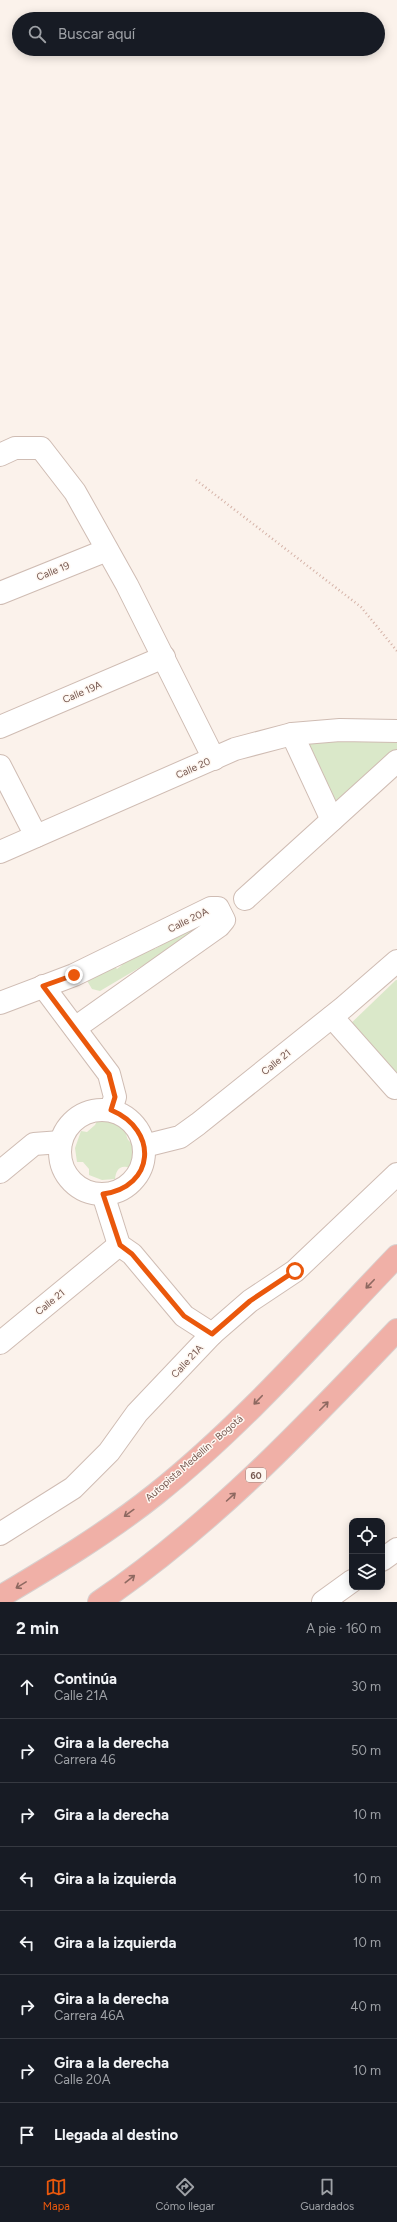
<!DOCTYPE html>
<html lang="es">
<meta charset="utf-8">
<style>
:root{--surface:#171b24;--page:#20242c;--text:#f1f3f6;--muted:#9ea1a6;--line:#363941;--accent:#ea580c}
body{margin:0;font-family:Figtree,sans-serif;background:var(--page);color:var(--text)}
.controls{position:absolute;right:12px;bottom:12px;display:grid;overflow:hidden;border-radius:8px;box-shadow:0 2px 10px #0003}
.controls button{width:36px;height:36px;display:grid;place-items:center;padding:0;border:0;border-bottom:1px solid var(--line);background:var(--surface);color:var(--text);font:20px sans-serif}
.stop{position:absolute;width:12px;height:12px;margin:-9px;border:3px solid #ea580c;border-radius:50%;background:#fff}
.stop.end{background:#ea580c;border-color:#fff;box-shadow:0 1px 4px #0008}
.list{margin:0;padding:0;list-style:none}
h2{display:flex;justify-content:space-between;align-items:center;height:52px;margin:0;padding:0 16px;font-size:17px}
h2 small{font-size:13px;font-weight:400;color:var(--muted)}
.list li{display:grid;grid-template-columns:26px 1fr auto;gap:12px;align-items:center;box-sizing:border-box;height:64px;padding:0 16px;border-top:1px solid var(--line)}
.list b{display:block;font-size:15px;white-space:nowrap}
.list p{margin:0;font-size:13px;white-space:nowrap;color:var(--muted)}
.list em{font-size:13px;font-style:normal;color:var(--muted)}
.icon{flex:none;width:22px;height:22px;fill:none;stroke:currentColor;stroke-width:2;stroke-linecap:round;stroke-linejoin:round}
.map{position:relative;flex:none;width:397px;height:1602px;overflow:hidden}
.search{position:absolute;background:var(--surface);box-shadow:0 2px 10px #0003;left:12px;right:12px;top:12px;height:44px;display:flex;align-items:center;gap:10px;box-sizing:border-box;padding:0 14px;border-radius:22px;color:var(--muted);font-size:15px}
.sheet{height:564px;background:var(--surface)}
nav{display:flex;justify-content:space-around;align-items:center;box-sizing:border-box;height:56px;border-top:1px solid var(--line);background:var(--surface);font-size:11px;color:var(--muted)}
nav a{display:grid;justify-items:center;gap:2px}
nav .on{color:var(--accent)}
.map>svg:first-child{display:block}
.green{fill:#dae8c9}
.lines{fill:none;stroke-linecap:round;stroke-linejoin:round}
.minor-casing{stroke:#cfbcb3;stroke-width:24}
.highway-casing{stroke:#d8d0ce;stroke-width:24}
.path{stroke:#d4b2a7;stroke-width:2.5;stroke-dasharray:1 3;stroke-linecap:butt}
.minor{stroke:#fff;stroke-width:22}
.highway{stroke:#f0b0a7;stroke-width:22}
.oneway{stroke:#8e6961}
.route{stroke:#ea580c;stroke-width:5}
.labels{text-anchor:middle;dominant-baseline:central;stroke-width:3;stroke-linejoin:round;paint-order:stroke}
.shield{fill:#fef7f1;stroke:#9e8780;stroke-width:1}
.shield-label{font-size:9px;font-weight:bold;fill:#75574f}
.street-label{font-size:10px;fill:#75574f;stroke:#fef7f1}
</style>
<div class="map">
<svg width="397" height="1602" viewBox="0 0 397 1602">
<rect width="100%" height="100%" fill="#fbf2eb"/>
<g class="green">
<polygon points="397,738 397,751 335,809 306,745 326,740"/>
<polygon points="202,918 208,927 100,991 92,989 86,979 112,963 117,969 122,965 118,959 152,944 155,949 160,946 157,940"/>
<polygon points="396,980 397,980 397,1086 344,1030"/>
<path d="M106 1119 115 1121 127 1129C125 1137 128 1142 135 1145V1155L130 1168C120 1164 116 1170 115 1179L102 1180 89 1175V1169L83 1162H77L75 1148 81 1131 87 1132 95 1125 97 1121Z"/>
</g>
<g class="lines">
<g class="minor-casing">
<g id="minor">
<polyline points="0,455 15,448 41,448 75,492 127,585 214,759"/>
<polyline points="0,593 107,550"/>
<polyline points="0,727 164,657"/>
<polyline points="292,734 332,820"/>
<polyline points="0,766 36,836"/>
<polyline points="0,852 235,749 292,734 340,730 397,731"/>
<polyline points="245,899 397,761"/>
<polyline points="43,986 109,1074 115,1097 111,1110"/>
<polyline points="0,1003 74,975 211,908 218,908 224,920 219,926 75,1028"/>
<polyline points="332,1017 395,1088"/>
<circle cx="102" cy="1152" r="42"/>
<polyline points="144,1146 180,1137 198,1124 344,1007 397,961"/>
<polyline points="0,1172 34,1144 61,1142"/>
<polyline points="103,1194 119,1245 132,1254 184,1316 212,1334"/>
<polyline points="0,1343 119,1245"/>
<polyline points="0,1534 73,1488 109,1452 137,1413 212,1334 250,1301 295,1271 397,1174"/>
<polyline points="382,1560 397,1549"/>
<polyline points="323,1602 352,1581"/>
</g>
</g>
<g class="highway-casing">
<g id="highway">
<path d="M0 1597C54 1565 107 1533 156 1494 244 1424 319 1337 397 1256"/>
<path d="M99 1602C211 1526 304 1428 397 1330"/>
</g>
</g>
<polyline class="path" points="196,480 361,607 397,651"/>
<use href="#minor" class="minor"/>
<use href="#highway" class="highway"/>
</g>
<defs><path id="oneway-shaft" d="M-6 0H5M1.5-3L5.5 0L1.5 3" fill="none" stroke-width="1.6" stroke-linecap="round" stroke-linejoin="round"/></defs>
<g class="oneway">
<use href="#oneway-shaft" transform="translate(370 1284) rotate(134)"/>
<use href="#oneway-shaft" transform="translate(258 1400) rotate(134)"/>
<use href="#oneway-shaft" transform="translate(324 1406) rotate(-45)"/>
<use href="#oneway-shaft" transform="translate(231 1497) rotate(-42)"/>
<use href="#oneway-shaft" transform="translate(129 1513) rotate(144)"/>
<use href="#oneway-shaft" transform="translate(130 1579) rotate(-38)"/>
<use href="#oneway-shaft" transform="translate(21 1585) rotate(149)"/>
</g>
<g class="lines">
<path class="route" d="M74 975 43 986 109 1074 115 1097 111 1110C159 1130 155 1187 103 1194L120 1245 132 1254 184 1316 212 1334 250 1301 295 1271"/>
</g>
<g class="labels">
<rect class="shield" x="246" y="1468" width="20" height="14" rx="3"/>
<g class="shield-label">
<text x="256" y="1475">60</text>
</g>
<g class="street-label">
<text transform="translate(53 571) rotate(-22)">Calle 19</text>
<text transform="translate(82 692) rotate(-23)">Calle 19A</text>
<text transform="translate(193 768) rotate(-24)">Calle 20</text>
<text transform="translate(188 920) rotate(-26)">Calle 20A</text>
<text transform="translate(276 1062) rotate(-39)">Calle 21</text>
<text transform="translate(50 1302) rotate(-39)">Calle 21</text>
<text transform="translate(187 1361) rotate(-47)">Calle 21A</text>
<text transform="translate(194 1458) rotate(-41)">Autopista Medellín - Bogotá</text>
</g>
</g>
</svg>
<div class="controls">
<button><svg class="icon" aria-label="locate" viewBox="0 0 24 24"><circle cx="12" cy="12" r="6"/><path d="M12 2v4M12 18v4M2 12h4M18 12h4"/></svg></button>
<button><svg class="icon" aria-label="layers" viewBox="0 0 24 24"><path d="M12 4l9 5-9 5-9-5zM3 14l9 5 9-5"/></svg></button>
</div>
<div class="stop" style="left:295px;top:1271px"></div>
<div class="stop end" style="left:74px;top:975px"></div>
<div class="search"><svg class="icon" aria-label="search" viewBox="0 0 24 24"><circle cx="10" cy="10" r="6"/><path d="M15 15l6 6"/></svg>Buscar aquí</div>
</div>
<section class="sheet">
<h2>2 min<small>A pie · 160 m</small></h2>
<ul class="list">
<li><svg class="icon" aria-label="ahead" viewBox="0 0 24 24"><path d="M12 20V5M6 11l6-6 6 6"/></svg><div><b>Continúa</b><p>Calle 21A</p></div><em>30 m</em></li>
<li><svg class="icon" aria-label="right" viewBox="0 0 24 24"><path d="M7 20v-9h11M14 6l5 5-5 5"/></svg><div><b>Gira a la derecha</b><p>Carrera 46</p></div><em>50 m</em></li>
<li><svg class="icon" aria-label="right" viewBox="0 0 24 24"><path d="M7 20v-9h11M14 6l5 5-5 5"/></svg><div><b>Gira a la derecha</b></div><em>10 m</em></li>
<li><svg class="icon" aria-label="left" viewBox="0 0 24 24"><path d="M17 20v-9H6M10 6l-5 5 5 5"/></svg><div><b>Gira a la izquierda</b></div><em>10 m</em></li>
<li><svg class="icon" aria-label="left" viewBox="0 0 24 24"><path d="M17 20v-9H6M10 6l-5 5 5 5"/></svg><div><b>Gira a la izquierda</b></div><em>10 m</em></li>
<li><svg class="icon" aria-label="right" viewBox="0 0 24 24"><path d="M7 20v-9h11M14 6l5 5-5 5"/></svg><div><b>Gira a la derecha</b><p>Carrera 46A</p></div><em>40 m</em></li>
<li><svg class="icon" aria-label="right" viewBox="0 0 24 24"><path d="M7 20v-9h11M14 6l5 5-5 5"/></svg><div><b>Gira a la derecha</b><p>Calle 20A</p></div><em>10 m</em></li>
<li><svg class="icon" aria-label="arrive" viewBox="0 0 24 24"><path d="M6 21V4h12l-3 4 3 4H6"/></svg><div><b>Llegada al destino</b></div></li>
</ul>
</section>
<nav>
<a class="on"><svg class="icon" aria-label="map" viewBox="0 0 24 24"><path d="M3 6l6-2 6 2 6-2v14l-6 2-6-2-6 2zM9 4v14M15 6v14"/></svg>Mapa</a>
<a><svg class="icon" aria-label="directions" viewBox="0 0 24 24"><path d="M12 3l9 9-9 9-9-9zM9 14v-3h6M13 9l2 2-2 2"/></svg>Cómo llegar</a>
<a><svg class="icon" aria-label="saved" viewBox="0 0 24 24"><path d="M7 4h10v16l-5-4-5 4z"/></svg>Guardados</a>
</nav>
